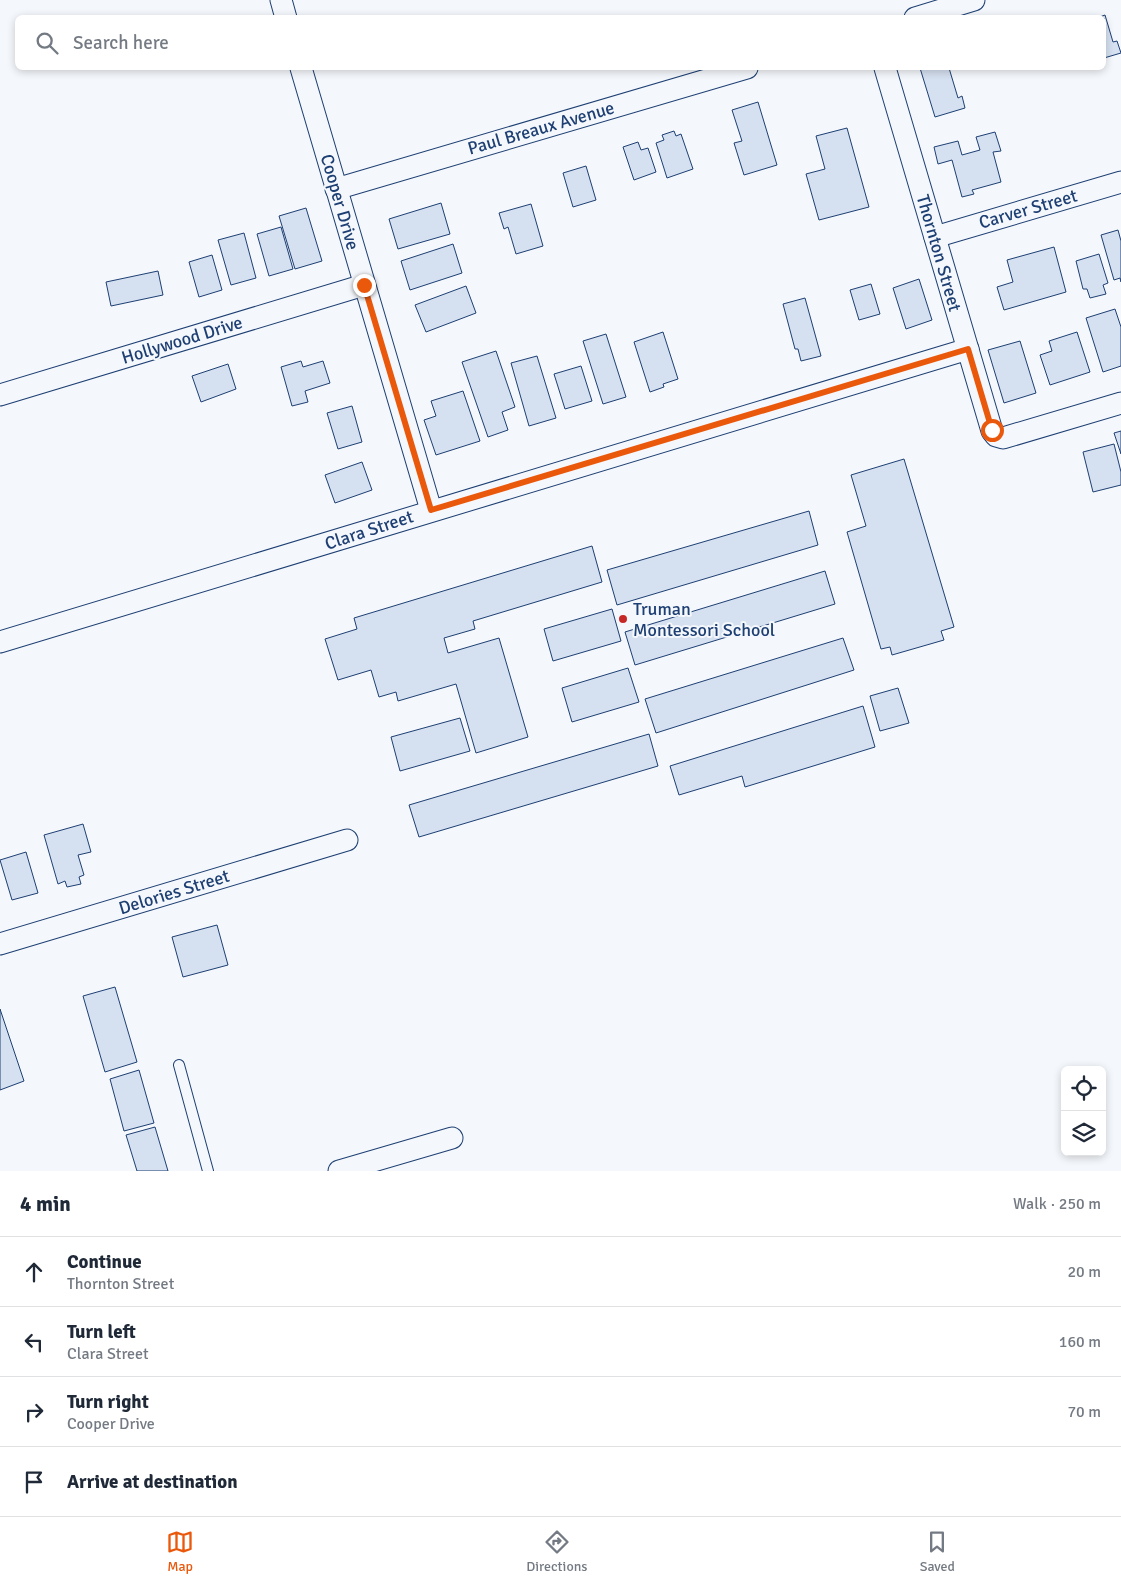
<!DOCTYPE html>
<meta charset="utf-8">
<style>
:root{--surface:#fff;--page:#f2f2f3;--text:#1f2937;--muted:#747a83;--line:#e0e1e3;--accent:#ea580c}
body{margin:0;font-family:Signika,sans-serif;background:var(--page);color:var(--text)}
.controls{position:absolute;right:15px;bottom:15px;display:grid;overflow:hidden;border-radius:8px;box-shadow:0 2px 8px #0003}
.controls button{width:45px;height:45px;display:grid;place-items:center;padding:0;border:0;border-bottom:1px solid var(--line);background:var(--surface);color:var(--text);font:25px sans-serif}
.stop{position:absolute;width:15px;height:15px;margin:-11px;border:4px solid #ea580c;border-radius:50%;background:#fff}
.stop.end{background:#ea580c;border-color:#fff;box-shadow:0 1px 5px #0008}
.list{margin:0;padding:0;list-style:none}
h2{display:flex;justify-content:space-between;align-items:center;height:65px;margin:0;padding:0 20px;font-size:21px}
h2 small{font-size:16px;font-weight:400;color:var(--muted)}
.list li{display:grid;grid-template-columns:32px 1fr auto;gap:15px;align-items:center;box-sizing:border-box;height:70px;padding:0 20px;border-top:1px solid var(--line)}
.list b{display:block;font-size:19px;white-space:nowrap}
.list p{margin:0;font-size:16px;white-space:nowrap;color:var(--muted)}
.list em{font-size:16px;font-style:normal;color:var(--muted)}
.icon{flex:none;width:28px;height:28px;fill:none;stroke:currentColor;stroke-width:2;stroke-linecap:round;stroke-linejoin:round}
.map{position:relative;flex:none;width:1121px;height:1171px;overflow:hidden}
.search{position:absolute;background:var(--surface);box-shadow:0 2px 8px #0003;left:15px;right:15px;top:15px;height:55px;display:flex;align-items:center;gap:12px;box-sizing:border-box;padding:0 18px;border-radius:8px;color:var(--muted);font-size:19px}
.sheet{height:345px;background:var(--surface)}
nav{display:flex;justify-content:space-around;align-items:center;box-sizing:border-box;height:70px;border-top:1px solid var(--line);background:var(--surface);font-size:14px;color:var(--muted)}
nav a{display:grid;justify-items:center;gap:2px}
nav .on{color:var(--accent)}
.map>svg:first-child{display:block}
.building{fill:#d5e0f0;stroke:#1d3f73}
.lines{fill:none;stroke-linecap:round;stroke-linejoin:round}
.service-casing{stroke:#1d3f73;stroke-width:12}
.minor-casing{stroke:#1d3f73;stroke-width:23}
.service{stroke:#f4f7fb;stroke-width:10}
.minor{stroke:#f4f7fb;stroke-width:21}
.route{stroke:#ea580c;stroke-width:6}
.poi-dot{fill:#c62828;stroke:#f4f7fb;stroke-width:2}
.labels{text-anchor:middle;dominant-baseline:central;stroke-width:4;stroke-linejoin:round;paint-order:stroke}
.street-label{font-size:18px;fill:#1d3f73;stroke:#f4f7fb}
.poi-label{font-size:18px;fill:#1d3f73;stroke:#f4f7fb;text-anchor:start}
</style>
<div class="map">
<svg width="1121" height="1171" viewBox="0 0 1121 1171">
<rect width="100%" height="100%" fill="#f4f7fb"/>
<g class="building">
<polygon points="1105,15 1113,42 1117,41 1121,53 1104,58 1104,18 1097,18"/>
<polygon points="920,68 949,68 958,98 962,96 965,108 935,117"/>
<polygon points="758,102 777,165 744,175 734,143 742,141 732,110"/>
<polygon points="847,128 869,207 819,220 806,174 825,169 816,136"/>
<polygon points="674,131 676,136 681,134 693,169 667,178 656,143 664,140 662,135"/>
<polygon points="995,132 1001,151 993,152 1001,182 972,190 974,194 962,197 952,160 938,164 934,147 958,141 962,155 980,150 976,137"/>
<polygon points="638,142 641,150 648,148 656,172 634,180 623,147"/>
<polygon points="586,166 596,200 573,207 563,173"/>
<polygon points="441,203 450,234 398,249 389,219"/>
<polygon points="531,204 543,246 516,254 508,227 504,229 499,213"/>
<polygon points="306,208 322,261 295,269 279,216"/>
<polygon points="281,227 293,269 269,276 257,234"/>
<polygon points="1118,230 1121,241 1121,282 1120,278 1114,280 1101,235"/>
<polygon points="244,233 256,278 231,285 218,240"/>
<polygon points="453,244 462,273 410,290 401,261"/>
<polygon points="1054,247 1066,292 1004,310 997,287 1013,282 1007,260"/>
<polygon points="1099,254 1108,283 1103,285 1106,294 1090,298 1087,289 1083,289 1076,261"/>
<polygon points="212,255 222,290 199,297 189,262"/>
<polygon points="158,271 163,295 111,306 106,282"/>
<polygon points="919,279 932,320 906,329 893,288"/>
<polygon points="871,284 880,314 859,320 850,290"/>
<polygon points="466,286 476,313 426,332 415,305"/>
<polygon points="805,298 821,356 801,361 798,349 795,349 783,304"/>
<polygon points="1115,309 1121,327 1121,366 1103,372 1086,318"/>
<polygon points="663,332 678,379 663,384 664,387 650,392 634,342"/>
<polygon points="1077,332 1090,372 1050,385 1040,355 1052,351 1049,341"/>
<polygon points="606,334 626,397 603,404 583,341"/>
<polygon points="1020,341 1036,393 1004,403 988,350"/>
<polygon points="496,351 515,407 502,412 508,430 488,437 462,362"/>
<polygon points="537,356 556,418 529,426 511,363"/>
<polygon points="301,361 303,367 323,361 330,383 305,391 308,402 292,406 281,367"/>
<polygon points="228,364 236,389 201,402 192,376"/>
<polygon points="581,366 592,401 565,409 554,374"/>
<polygon points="463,391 480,441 436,455 424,420 436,416 431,401"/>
<polygon points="352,406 362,442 338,449 327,413"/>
<polygon points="1121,431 1121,454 1114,433"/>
<polygon points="1114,444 1121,472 1121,485 1093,492 1083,452"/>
<polygon points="904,459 954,627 941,631 944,640 892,655 890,647 881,649 847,532 866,526 851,475"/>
<polygon points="362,462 372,490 335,503 325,475"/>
<polygon points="809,511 818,545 617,605 607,570"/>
<polygon points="592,546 602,582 473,621 475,629 444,638 448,653 499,638 528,737 476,753 456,684 398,701 396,692 379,697 371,670 338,680 325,639 357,629 354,618"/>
<polygon points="825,571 835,604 635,665 625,632"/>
<polygon points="612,609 621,641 553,661 544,629"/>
<polygon points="843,638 854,670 656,733 645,699"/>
<polygon points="628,668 639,702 572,722 562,688"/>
<polygon points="898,688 909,723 880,731 870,696"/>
<polygon points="863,706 875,747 745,787 742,776 679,795 670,766"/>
<polygon points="460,718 470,751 400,771 391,737"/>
<polygon points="649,734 658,766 419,837 409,805"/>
<polygon points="83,824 91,852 78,855 84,875 79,877 81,884 67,887 65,881 58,884 44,835"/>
<polygon points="26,852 38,893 12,900 0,860"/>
<polygon points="217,925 228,965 183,977 172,937"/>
<polygon points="115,987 137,1062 105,1072 83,996"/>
<polygon points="0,1009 24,1081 0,1090"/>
<polygon points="139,1070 154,1123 124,1131 110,1079"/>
<polygon points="155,1127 168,1171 137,1171 126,1135"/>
</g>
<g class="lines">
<g class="service-casing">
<polyline id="service" points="179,1065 208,1171"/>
</g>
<g class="minor-casing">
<g id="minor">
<polyline points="281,0 286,18"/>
<polyline points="915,18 974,0"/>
<polyline points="301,68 431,510"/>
<polyline points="885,68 992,431 996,436 1003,438 1121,403"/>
<polyline points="336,189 747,68"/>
<polyline points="935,237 1121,182"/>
<polyline points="0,395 364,285"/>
<polyline points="0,642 968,349"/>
<polyline points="0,944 347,840"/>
<polyline points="339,1171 452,1138"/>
</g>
</g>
<use href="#service" class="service"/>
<use href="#minor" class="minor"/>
</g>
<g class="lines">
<polyline class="route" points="364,285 431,510 968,349 992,430"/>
</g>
<circle class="poi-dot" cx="623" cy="619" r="5"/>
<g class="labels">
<g class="street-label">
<text transform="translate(541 128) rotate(-16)">Paul Breaux Avenue</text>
<text transform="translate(340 202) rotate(74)">Cooper Drive</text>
<text transform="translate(1028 209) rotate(-16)">Carver Street</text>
<text transform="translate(939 253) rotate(74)">Thornton Street</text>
<text transform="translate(182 340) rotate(-17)">Hollywood Drive</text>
<text transform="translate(369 530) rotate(-18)">Clara Street</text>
<text transform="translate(174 892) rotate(-17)">Delories Street</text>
</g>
<g class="poi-label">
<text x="633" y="609">Truman<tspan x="633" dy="21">Montessori School</tspan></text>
</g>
</g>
</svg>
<div class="controls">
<button><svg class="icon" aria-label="locate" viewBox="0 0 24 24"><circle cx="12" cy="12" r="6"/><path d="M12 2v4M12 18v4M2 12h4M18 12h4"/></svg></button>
<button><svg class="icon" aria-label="layers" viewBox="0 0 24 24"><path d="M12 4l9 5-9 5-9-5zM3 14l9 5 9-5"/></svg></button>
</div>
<div class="stop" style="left:992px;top:430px"></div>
<div class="stop end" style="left:364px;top:285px"></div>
<div class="search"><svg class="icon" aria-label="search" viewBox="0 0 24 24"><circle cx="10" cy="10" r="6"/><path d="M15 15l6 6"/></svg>Search here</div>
</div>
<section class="sheet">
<h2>4 min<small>Walk · 250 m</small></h2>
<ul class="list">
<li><svg class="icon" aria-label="ahead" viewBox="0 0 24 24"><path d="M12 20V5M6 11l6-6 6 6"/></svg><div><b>Continue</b><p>Thornton Street</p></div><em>20 m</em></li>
<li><svg class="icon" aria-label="left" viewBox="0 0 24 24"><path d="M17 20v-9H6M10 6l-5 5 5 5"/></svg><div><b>Turn left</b><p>Clara Street</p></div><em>160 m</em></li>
<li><svg class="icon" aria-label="right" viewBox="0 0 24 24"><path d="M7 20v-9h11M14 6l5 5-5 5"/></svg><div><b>Turn right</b><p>Cooper Drive</p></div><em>70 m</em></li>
<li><svg class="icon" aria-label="arrive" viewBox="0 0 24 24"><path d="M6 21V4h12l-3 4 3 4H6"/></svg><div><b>Arrive at destination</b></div></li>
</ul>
</section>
<nav>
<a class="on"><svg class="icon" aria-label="map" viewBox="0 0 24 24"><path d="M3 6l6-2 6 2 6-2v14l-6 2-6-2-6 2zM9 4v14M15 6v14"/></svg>Map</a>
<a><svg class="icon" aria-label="directions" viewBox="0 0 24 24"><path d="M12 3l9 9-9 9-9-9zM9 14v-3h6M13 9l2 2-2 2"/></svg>Directions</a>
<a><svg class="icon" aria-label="saved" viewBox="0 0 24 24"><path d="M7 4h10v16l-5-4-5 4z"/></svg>Saved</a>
</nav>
